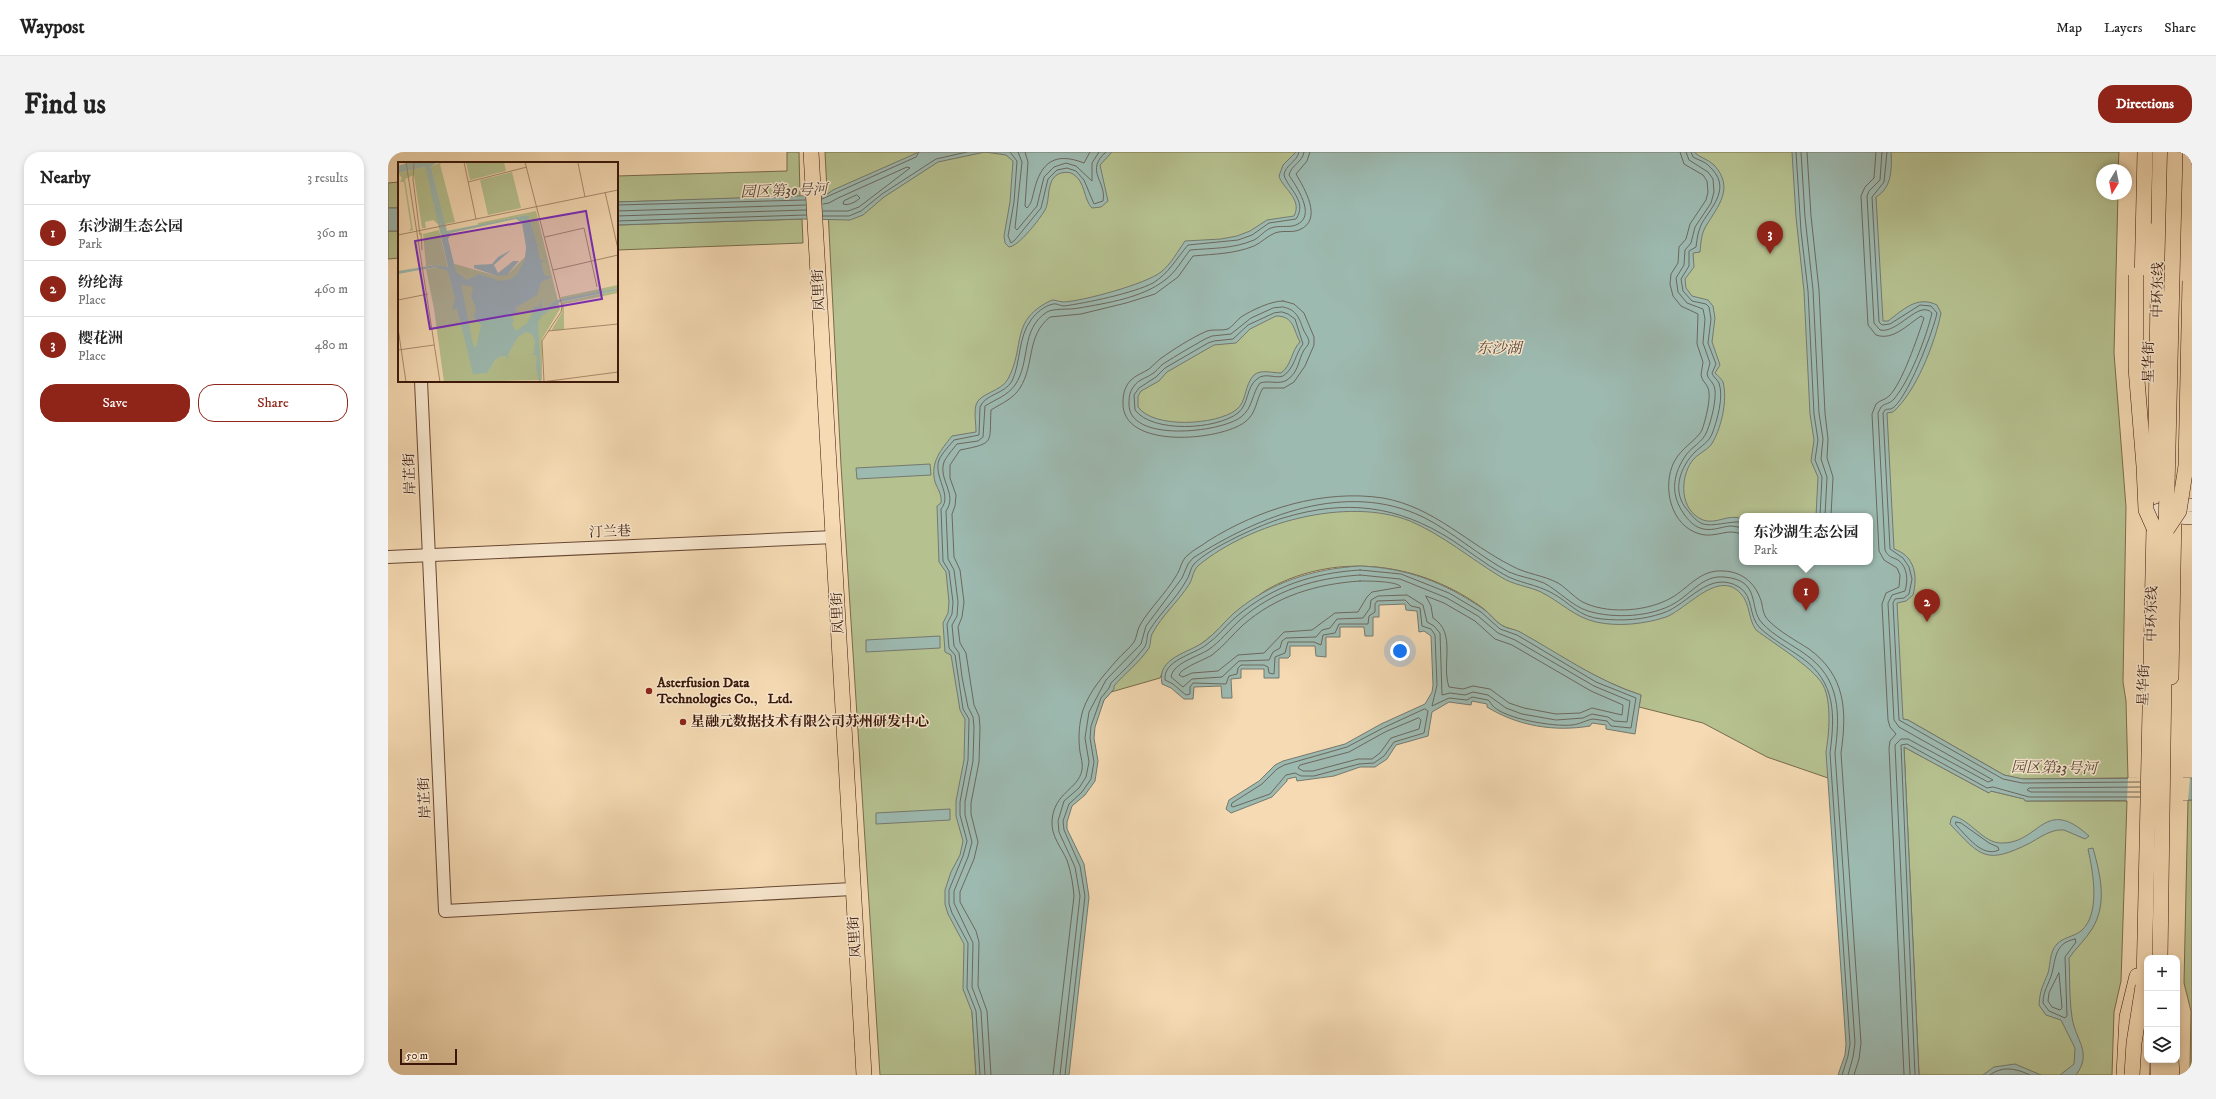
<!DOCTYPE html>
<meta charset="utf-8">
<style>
:root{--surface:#fff;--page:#f2f2f2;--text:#222;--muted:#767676;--line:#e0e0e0;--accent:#8f2418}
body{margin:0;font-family:"IM FELL DW Pica","Noto Serif SC",serif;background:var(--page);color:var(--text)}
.controls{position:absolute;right:12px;bottom:12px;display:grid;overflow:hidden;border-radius:8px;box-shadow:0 2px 6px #0003}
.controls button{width:36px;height:36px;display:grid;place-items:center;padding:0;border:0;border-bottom:1px solid var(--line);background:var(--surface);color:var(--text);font:20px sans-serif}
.compass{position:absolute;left:1708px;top:12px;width:36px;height:36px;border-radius:50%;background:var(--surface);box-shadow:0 2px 6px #0003;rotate:190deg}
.scale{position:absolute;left:12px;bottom:10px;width:57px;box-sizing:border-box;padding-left:4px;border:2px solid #3a170a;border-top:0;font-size:11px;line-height:14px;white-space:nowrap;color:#3a170a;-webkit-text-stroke:3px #f8e7ce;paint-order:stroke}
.you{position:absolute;left:1012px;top:499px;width:14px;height:14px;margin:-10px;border:3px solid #fff;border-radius:50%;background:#1a73e8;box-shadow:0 0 0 6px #1a73e833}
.badge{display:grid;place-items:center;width:26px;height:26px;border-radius:50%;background:var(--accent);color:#fff;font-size:13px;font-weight:700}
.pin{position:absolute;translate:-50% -33px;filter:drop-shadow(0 1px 2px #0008)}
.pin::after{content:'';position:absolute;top:21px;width:14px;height:12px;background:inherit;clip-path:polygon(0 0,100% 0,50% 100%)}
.popup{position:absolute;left:1351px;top:361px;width:134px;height:52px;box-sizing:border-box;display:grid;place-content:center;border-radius:8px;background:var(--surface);filter:drop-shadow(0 1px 3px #0005);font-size:13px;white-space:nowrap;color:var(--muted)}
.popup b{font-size:15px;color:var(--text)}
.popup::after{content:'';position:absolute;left:50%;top:100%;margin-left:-8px;border:8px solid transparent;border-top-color:var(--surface)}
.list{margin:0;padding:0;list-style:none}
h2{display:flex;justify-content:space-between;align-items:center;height:52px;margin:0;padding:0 16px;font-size:17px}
h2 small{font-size:13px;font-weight:400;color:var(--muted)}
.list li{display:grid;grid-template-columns:26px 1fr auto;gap:12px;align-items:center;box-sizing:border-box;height:56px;padding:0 16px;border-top:1px solid var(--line)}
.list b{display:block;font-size:15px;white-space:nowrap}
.list p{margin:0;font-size:13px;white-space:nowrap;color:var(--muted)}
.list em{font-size:13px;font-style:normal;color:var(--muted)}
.actions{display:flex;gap:8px;padding:12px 16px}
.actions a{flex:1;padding:9px 0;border:1px solid var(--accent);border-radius:16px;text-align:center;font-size:14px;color:var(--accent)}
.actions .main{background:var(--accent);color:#fff}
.icon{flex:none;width:22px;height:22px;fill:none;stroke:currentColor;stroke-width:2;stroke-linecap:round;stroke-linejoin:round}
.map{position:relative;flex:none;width:1804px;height:923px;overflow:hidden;border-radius:16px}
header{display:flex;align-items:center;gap:24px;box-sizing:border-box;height:56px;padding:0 20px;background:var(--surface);border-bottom:1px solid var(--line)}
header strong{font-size:19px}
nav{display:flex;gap:22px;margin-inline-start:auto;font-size:14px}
.intro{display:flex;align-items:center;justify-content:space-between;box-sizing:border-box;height:96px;padding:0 24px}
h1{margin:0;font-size:28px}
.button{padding:10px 18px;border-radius:16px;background:var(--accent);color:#fff;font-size:14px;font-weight:700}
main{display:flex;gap:24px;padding:0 24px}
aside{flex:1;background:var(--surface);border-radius:16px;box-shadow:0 2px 6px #0003}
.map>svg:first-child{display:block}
.green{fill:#b6c190;stroke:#786c4d;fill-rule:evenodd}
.water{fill:#9dbab1;stroke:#75796e;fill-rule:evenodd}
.pier{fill:#f5dab3}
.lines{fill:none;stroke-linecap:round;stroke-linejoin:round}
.shore{stroke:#6c685e;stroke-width:1}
.tertiary-casing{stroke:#694834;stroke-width:14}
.secondary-casing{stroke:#3a170a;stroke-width:14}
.primary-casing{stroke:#3a170a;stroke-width:16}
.trunk-casing{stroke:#3a170a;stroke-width:16}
.tertiary{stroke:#f8e7ce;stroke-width:12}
.secondary{stroke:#f8e7ce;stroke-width:13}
.primary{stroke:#f5dab3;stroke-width:15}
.trunk{stroke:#f5dab3;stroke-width:15}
.trunk-bridge-casing{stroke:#3a170a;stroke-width:16;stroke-linecap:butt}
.trunk-bridge{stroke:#f5dab3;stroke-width:15}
.poi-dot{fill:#8f2418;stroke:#f8e7ce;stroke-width:1.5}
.labels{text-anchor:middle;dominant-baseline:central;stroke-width:3;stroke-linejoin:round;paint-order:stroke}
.street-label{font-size:14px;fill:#3a170a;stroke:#f8e7ce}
.poi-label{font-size:14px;font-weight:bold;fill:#3a170a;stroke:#f8e7ce;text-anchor:start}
.water-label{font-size:15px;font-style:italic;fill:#58483c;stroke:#f8e7ce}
.inset-road{fill:none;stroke:#aa8c6f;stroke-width:1}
.view{fill:#7b2cbf;fill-opacity:0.15;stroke:#7b2cbf;stroke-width:2}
.inset-edge{fill:none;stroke:#3a170a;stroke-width:2}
</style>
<header>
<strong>Waypost</strong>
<nav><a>Map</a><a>Layers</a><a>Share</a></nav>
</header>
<div class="intro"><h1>Find us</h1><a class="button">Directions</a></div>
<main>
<aside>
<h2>Nearby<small>3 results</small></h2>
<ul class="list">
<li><span class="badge">1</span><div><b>东沙湖生态公园</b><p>Park</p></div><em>360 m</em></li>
<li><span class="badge">2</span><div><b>纷纶海</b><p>Place</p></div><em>460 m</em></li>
<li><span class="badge">3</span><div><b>樱花洲</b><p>Place</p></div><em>480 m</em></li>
</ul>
<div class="actions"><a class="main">Save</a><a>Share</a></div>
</aside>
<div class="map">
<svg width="1804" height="923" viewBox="0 0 1804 923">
<rect width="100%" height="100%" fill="#f5dab3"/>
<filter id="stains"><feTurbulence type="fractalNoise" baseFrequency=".005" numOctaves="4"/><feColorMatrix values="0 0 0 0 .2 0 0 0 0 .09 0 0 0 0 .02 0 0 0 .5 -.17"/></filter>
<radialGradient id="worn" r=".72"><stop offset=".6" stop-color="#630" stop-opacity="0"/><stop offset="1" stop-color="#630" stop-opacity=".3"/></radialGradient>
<g class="green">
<polygon points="399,0 411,0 412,45 229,50 229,24 399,19"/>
<path d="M437 0H1731L1730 18H1714V42H1730L1726 201 1738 355 1735 530 1738 549 1740 626 1634 627 1616 623 1520 568 1515 567 1440 626 1379 605 1315 571 1251 555 1253 543C1210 529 1172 504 1133 481 1127 477 1119 477 1113 473 1107 469 1102 462 1096 457 1034 411 951 399 882 436 869 443 856 456 844 466 835 473 826 482 817 489 797 505 783 499 772 526L723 540 716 548 584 860 588 923H492L453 313ZM1354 364H1482V410H1354Z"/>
<polygon points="11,30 11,56 0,56 0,31"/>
<polygon points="414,67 415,91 229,98 229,73"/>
<polygon points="0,79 11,79 11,106 0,107"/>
<polygon points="1516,595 1601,641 1603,639 1637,647 1638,649 1739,649 1733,829 1726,860 1724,923 1531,923"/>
<polygon points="1800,648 1804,648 1804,923 1802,923 1802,918 1803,859 1796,831"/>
</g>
<g class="water">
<path d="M531 0H724L712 13 720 49 713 55 704 56C695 47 698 30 685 22 682 20 677 20 673 21 657 26 663 47 657 58 651 68 631 94 621 95L617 91 616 84 622 50 625 9 618 3 597 0 550 10 496 45 475 63 462 68 414 67 229 73V50L438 43 445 38Z"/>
<path d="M908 0H1306C1312 6 1320 7 1326 13 1347 36 1330 54 1318 74 1313 82 1313 91 1312 100L1305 101 1306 115 1297 127 1298 136 1304 144 1320 148 1325 154 1327 166 1324 190 1332 213 1327 221C1330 224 1333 226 1335 230 1340 248 1333 278 1323 293 1318 299 1309 302 1304 309 1292 326 1291 358 1315 368 1328 373 1341 361 1354 367V410H1482V364H1428L1430 325 1423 309 1426 288 1422 262 1416 139 1408 65 1404 0H1503C1504 16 1504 36 1488 45L1495 169H1500C1515 158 1529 143 1549 153L1553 161C1547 191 1528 240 1505 260L1499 261 1506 397C1527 404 1530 424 1525 443L1518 449 1509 451 1515 567 1520 568 1616 623 1635 627 1804 626V648L1637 649 1636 647 1603 639 1601 641 1516 595 1531 923H1450L1457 903 1458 892 1438 600C1441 582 1444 550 1435 533 1425 515 1385 491 1368 478 1360 467 1362 451 1353 442 1331 416 1299 457 1278 465 1257 472 1230 475 1208 470 1186 465 1173 450 1153 440 1140 434 1125 433 1113 425 1083 407 1055 383 1022 369 959 344 862 371 811 413 805 418 805 425 802 431 791 449 774 463 764 482 762 486 763 492 761 496 752 510 736 522 726 534V537L716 548 707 575 706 586 710 609 707 629 697 643 684 654 679 670V677L696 712 701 745 681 923H588L584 860 575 837 576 792 560 762 557 752V738L563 720 572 703 575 689 568 664V649L576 608 577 567 572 558 563 503 557 500 555 471 560 461 561 450 558 420 551 410 549 354 553 351C554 342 550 338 547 330 542 310 553 298 564 284L588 280C588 272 586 261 588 253 591 241 613 240 620 227 638 193 621 168 664 148 668 148 672 150 676 150 695 149 758 132 773 120 783 112 790 99 797 89L833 87 849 84 862 79 879 68 906 64C915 47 894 36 891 24L895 13ZM888 164C906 164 905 177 912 190 903 199 904 213 893 221 884 221 873 217 866 223 856 233 859 250 848 258 828 273 766 277 750 255V244L753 239 771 229 779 220 826 193 848 191 862 177Z"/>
<rect x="0" y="56" width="11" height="23"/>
<polygon points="542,312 543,323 469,327 468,316"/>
<path d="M972 414C1019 416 1055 430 1094 456 1102 461 1107 470 1115 474 1120 477 1127 477 1132 480 1172 502 1209 529 1253 543L1247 582 1218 577V573L1204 571 1202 574C1166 580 1130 574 1099 555V552L1084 549 1083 553 1061 550 1044 560 1040 584 1008 593 999 607 987 615H972L946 624 909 629 908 625 899 627V629L884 645 843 661 838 657 841 648 871 629 887 613 895 609 957 592 993 572 1037 552 1044 540 1045 533 1043 484 1036 479 1031 480 1029 459 1018 458 1017 452 991 453V465H985V484H977L976 475H952V485H938V505L928 504 927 494H902V504L900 506H891V526H876V517H853V526L843 527 844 546H834L833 534 806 535 805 547H796L783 536 774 532C768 505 802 501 817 489 828 481 836 470 846 461 883 430 924 417 972 414Z"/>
<polygon points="552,484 552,496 478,500 478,488"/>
<polygon points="562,657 562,668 488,672 488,661"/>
<path d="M1565 664C1583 668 1595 691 1613 691 1652 692 1656 643 1701 684L1697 687 1676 678H1670C1659 680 1651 686 1642 691 1598 713 1593 705 1562 672L1563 667Z"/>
<path d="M1705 696C1712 722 1720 751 1704 777 1698 787 1688 796 1681 806 1682 825 1681 845 1684 865 1687 888 1705 900 1688 923H1672L1686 912 1687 896 1673 868 1658 863 1651 853C1652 837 1655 834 1660 821 1663 811 1661 801 1669 792 1676 785 1685 785 1693 779 1713 762 1705 720 1700 697Z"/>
<polygon points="1627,912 1653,923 1595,923 1606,915"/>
</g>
<polygon class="pier" points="1750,624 1795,624 1795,626 1802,626 1800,648 1795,648 1795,650 1749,651 1749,649 1739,649 1740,626 1749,626"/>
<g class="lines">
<g class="shore">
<path d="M622 0 629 9 626 50 620 84 623 91 627 88 653 56 660 27 669 18 679 16 688 19 696 28 706 52 715 49C719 29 696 19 718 0"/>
<polyline points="630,0 634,10 627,76 629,78 649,54 656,25 666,15 678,11 688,14 704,29 704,11 711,0"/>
<path d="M637 0 640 10 637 54 639 56C644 51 644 46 646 39 653 9 668 0 696 11L702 0"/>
<path d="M1292 0 1296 12 1315 23 1319 29 1320 40 1318 48 1302 72 1298 87 1291 95 1290 111 1283 122 1282 132 1285 144 1293 154 1310 162 1309 192 1315 210 1313 223C1314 229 1318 231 1320 236 1324 244 1317 270 1314 278 1309 288 1293 296 1286 310 1274 334 1282 374 1312 382 1323 385 1331 381 1342 380 1346 380 1350 381 1354 382"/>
<path d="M1298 0 1301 8 1320 20 1325 27 1326 40 1323 51 1307 75 1303 91 1297 98 1296 113 1288 126 1290 140 1299 151 1315 157 1317 167 1315 191 1322 211 1319 222C1320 227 1323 228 1325 232 1331 240 1323 270 1319 279 1315 291 1302 295 1296 306 1284 325 1283 344 1296 362 1300 368 1306 374 1312 376 1323 380 1332 375 1342 374 1346 374 1350 375 1354 376"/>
<path d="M1303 0 1305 5C1310 8 1316 9 1321 14 1344 35 1325 53 1314 71 1310 79 1309 87 1308 95L1301 99V114L1293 127 1295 139 1304 149 1318 152 1321 155 1323 167 1320 191 1328 212 1324 221C1325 225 1329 227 1331 231 1336 245 1329 269 1324 282 1320 291 1314 293 1307 300 1293 314 1284 337 1297 355 1302 361 1307 369 1315 372 1325 375 1341 369 1354 370"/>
<polyline points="1408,0 1413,79 1420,139 1426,262 1430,288 1427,308 1434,325 1432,364"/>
<polyline points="1413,0 1417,65 1425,138 1431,261 1435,287 1433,307 1439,325 1437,364"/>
<polyline points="1419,0 1423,64 1431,138 1437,261 1440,287 1439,306 1445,325 1443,364"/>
<path d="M1488 0 1486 26 1477 35 1473 44 1480 173 1488 183C1505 189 1519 173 1533 164L1536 166C1530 184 1514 232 1501 244 1497 248 1492 248 1488 252L1484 262 1491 399 1496 408 1509 416 1512 423 1511 435 1498 441 1494 452 1500 568 1502 575 1508 582 1502 589 1501 596 1516 923"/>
<path d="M1494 0 1492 28 1481 39 1479 44 1486 171 1492 178C1510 182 1531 147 1544 161 1538 186 1522 228 1506 247 1502 252 1497 251 1493 255L1490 261 1497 398C1500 405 1504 405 1510 408 1520 415 1520 429 1517 439L1504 443 1500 451 1506 568 1511 575 1605 628 1600 630 1520 587H1513L1507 593 1522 923"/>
<path d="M1499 0 1496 30 1484 45 1491 170 1494 173 1502 172 1532 153 1543 154 1549 161C1546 177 1518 251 1503 257 1501 257 1499 257 1497 258L1495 261 1502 397 1515 406 1521 415 1524 427 1521 442 1516 446 1507 447 1505 451 1511 568 1615 627 1634 631 1752 630"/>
<path d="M469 43 472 46C468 50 460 54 455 52L456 49Z"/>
<polyline points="434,47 528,5 531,0"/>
<polyline points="435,52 441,51 450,46 519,15 522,16 471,55 460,59 435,59"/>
<polyline points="229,53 417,48"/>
<polyline points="229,59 418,53"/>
<polyline points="229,64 418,58"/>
<polyline points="435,64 461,64 473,59 494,42 548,7 579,0"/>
<polyline points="229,69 418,63"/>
<path d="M895 149 906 152 916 161 926 185V193L917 214 906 230 896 236H875C868 247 869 261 857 270 832 289 733 298 735 250 735 242 737 234 743 228 748 223 755 221 761 217 765 214 768 210 772 207 786 197 803 186 819 179 825 177 834 179 840 177 845 174 849 168 853 165 864 158 883 149 895 149Z"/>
<path d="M895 155C910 158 911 167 916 179 918 183 921 186 921 190 920 194 918 195 916 198 910 208 911 220 899 228 891 233 881 228 872 231 864 241 865 256 853 265 832 281 739 291 741 251 741 244 742 239 746 234 750 228 758 226 764 222 768 220 771 215 775 212 789 203 803 195 817 187L824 184 843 182 863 166 885 156Z"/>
<path d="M894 160 900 162 907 167 915 192C907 202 907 216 895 224 887 227 877 220 869 227 858 235 861 252 850 261 828 278 764 281 747 258L746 243 751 236 768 225 777 216 820 191 826 189 845 187 860 173 886 161Z"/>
<path d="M972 418 1013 422 1061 441 1093 460 1112 477 1129 483 1208 530 1248 546 1243 576 1223 574 1219 569 1205 567C1198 568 1193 572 1184 573 1167 575 1115 567 1104 553 1102 551 1102 549 1100 548L1084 545 1079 548 1061 546 1044 554 1049 533 1047 483 1043 477 1034 474 1032 456 1023 454 1017 448 989 449 987 452V460L981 464 980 472H951L947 481 935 483 933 493 926 490H900L897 501 887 505 886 522 881 521 880 515 876 513H853L850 516 849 522 841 524 838 532 805 531 802 535V542L798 543 785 532 777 528C775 508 805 503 818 493 830 485 838 473 849 464 885 434 925 421 972 418Z"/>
<path d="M972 423 1012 427 1059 446 1090 464 1110 481 1127 488 1206 534 1242 549 1239 570 1226 569 1220 565 1204 562 1195 566 1168 568 1134 562 1118 556 1100 543 1085 540 1077 543 1062 541 1054 543 1052 481 1046 474 1039 470 1035 453 1019 443 990 444 983 448 982 456 975 466 949 467 942 476 934 478 928 485 898 486 894 489 892 496 885 500 881 508 851 509 834 525 804 527 795 535 783 525C785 511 809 505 820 498 832 490 841 478 852 468 886 438 927 426 972 423Z"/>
<path d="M972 429C981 429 1009 429 1013 435L984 440 979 445 970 460 947 461 924 478 896 480 876 501 850 503 830 519 804 521 795 525 791 523C793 516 816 508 824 503 836 494 844 483 855 473 888 444 928 432 972 429Z"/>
<path d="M1038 444 1056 451 1087 469 1107 487 1124 493 1203 539 1235 553 1234 563 1204 556 1192 561 1168 562 1136 556 1121 551 1102 537 1085 534 1075 537 1061 535C1053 512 1069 481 1045 466L1043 454Z"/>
<polygon points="1037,557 1040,559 1036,581 1006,590 996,604 986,611 971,612 926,624 913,624 907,621 898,623 882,642 845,655 843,654 844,651 874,632 889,617 896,613 959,595 995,576"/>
<polygon points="1031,566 1033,568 1031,577 1003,586 992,601 984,607 970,607 925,619 915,619 910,616 912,613 961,600 997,580"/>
<polyline points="1752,640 1643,640 1639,638 1641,636 1752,635"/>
<path d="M1568 670 1573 671 1601 691 1610 695 1611 698C1594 706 1579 684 1568 673Z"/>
<path d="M1687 787 1688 790 1677 805 1679 864 1677 866 1661 859 1655 851C1655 839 1661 832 1664 821 1668 805 1667 791 1687 787Z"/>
<polygon points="1671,821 1674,856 1672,858 1664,855 1660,849 1661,841"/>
<path d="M592 923 588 859 579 836 580 791 564 761 561 752V738L575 704 579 689 572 663V650L580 608 581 567 575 557 567 503 561 496 559 472 564 462 565 450 561 419 555 409 553 357C565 343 545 325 551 308 554 301 562 293 566 288L591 283 592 255C597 242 617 242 624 229 633 210 630 185 643 168 648 161 656 154 665 152 669 151 672 154 676 154 698 151 746 141 765 131 781 121 788 107 800 93L850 88 864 83 881 71 908 67C920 49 900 37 896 23 897 13 909 10 911 0"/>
<path d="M597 923 593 859 584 835 585 791 566 751V739L580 705 584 690 577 663V650L585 609 586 575 585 565 580 555 574 525 571 501 566 494 564 473 569 464 570 450 566 418 560 407 558 359C570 342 550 328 556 310 558 305 565 297 569 292L590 289 595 285 597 254C608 247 619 244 627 233 643 210 632 177 659 160 665 156 681 158 691 156 719 151 754 146 777 128 788 120 794 108 802 98 824 96 845 97 866 88 872 85 877 78 883 76 891 73 900 76 908 73 930 64 907 33 901 23 903 13 915 10 916 0"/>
<path d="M603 923 599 859 590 834 591 790 588 779 572 750V740L586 707 590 690 583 662V651L591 610 592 575 591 564 586 553 578 501 572 491 570 475 574 465 576 450 572 418 566 405 564 362 567 354 568 343 562 326V313L572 298C608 291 601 291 603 258 614 251 625 247 632 236 647 212 638 184 662 165L693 162 738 151 767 142 790 125 805 104C826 102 846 102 866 94 873 91 879 84 887 81 895 78 903 81 911 78 936 68 916 36 908 22L919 9 922 0"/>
<path d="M665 923 686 744C685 732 683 720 679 708 673 695 663 684 664 669 666 640 690 638 694 618 695 611 693 606 692 600 690 586 691 571 695 558 702 538 716 523 729 508 734 502 742 496 746 490 749 485 749 478 752 473 762 456 778 441 788 424 793 417 793 408 800 403 806 397 814 394 820 389 871 357 935 337 995 346 1046 355 1080 392 1124 414 1138 422 1155 423 1170 431 1180 437 1188 448 1199 452 1224 462 1260 459 1283 446 1301 436 1312 417 1336 419 1356 420 1369 433 1374 452 1375 459 1376 464 1381 469 1392 480 1407 488 1421 497 1458 524 1459 559 1453 601L1473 891 1471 907 1466 923"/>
<path d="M672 923 692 744 687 715 671 680 670 669 676 649 691 636 698 625 701 610 697 586 701 560 718 528 753 492 758 474 794 426 800 412 805 406C871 364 958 328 1035 365 1065 380 1091 404 1121 420 1132 425 1144 426 1156 431 1171 439 1184 454 1200 459 1226 467 1264 465 1287 451 1304 441 1315 423 1336 425 1374 428 1360 456 1374 471 1386 484 1403 492 1417 502 1453 527 1452 562 1447 601L1467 891 1465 905 1460 923"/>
<path d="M677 923 697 744 692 714 676 678 675 669 681 652 694 640 703 627 706 610 702 586 703 574 713 546 721 536 723 531C734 520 746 509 756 496 760 491 758 484 761 479 772 461 788 447 798 429 802 424 802 416 806 412 821 396 874 372 895 366 958 347 1009 353 1064 388 1081 399 1097 412 1115 422 1130 431 1148 432 1164 441 1183 451 1190 465 1214 467 1234 469 1255 468 1275 461 1300 453 1321 417 1351 435 1366 444 1360 464 1372 476 1385 488 1400 496 1414 506 1448 530 1447 563 1442 601L1462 892 1460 904 1454 923"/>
<polyline points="1527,923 1513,593 1519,592 1599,636 1605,635 1641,645 1752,645"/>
<path d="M1602 923C1615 913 1629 917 1642 923"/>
</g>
<g class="tertiary-casing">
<g id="tertiary">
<polyline points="33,229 57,759 464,737"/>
<polyline points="0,405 446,385"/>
</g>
</g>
<g class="secondary-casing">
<g id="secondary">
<polyline points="1762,361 1787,353 1804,353"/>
<polyline points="1778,364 1804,366"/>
</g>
</g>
<g class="primary-casing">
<g id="primary">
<polyline points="423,0 476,923"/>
<polyline points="1761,293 1763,79"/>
<polyline points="1790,335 1796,0"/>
<polyline points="1783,525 1786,361"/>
<polyline points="1736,923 1739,865 1749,824"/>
</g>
</g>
<g class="trunk-casing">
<g id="trunk">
<polyline points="1757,0 1754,133 1762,157"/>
<polyline points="1802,129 1804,0"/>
<polyline points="1770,143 1772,0"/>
<polyline points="1772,806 1778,378"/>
<polyline points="1783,908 1784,923"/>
<polyline points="1754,923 1766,376"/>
<polyline points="1770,923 1770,908"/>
</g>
</g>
<use href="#tertiary" class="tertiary"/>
<use href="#secondary" class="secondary"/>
<use href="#primary" class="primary"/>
<use href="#trunk" class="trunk"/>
<g class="trunk-bridge-casing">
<g id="trunk-bridge">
<polyline points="1748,123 1748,216 1756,314 1758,358 1766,376"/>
<polyline points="1767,343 1770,143"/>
<polyline points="1779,377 1791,359 1798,314 1802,129"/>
<polyline points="1778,378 1787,0"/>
<polyline points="1744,923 1746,891 1755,834"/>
</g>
</g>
<use href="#trunk-bridge" class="trunk-bridge"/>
</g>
<g class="poi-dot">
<circle cx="261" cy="539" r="4"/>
<circle cx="295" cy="570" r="4"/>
</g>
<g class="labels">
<g class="street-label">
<text transform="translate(431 138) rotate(-93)">凤里街</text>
<text transform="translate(1770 138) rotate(-89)">中环东线</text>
<text transform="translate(1761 210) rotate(-89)">星华街</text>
<text transform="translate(22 322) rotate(-92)">岸芷街</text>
<text transform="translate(222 380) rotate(-2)">汀兰巷</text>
<text transform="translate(450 461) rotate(-93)">凤里街</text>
<text transform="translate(1764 462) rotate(-89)">中环东线</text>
<text transform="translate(1756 533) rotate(-88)">星华街</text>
<text transform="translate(37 646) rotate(-93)">岸芷街</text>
<text transform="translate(467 785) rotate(-94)">凤里街</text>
</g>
<g class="poi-label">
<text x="269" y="531">Asterfusion Data<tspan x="269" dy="16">Technologies Co.，Ltd.</tspan></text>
<text x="303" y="570">星融元数据技术有限公司苏州研发中心</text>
</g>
<g class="water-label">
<text transform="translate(396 39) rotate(-2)">园区第30号河</text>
<text x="1111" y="196">东沙湖</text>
<text transform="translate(1666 616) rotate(1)">园区第23号河</text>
</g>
</g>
<g transform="translate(10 10)">
<rect width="220" height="220" fill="#f5dab3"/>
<path d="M45 0 42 2 57 60 47 62 33 4ZM68 0H106L108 9 72 18ZM27 5 41 63 35 58 27 60 28 66H24L16 13 7 17 15 68 11 69 13 66 6 20H2L4 16 0 11ZM114 10 123 46 90 53 82 18ZM138 49 162 147 144 177V218L46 220 36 147 28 107 40 105 50 108 57 102 99 114 111 111 127 95 134 65 131 54 128 53 80 63V61ZM41 68 50 106 37 103 28 104 25 72ZM220 123V126L163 138V135ZM220 128V131L166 142V168L153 169 164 150V140Z" fill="#b6c190"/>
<path d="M12 0H40L33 4 49 69 128 53 131 54 139 83 146 81 139 84 142 98 150 99 143 100 146 113 154 115 143 120 139 133 117 146 119 150 114 154 116 159 114 162 118 169 129 161 136 148 135 144 140 146 143 138 144 147H147L159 138 220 126V128L162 140 144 154 140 160 143 220H141L138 204 139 194 134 192 136 191 137 179 134 172 128 170 120 175 110 192V198L108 194H103L97 198 89 211 75 212 59 146 54 148 57 137 50 109 38 105 0 112V109L37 103 50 105 27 5 0 11V4ZM118 57 124 61 128 85 127 97 120 111 113 117 102 119 81 112 69 118 58 110 50 77 53 71ZM63 123 73 124 75 127 73 134 78 146 76 155 83 163 78 186 75 182ZM113 88 96 103 100 111 115 99H121L109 113 99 114 76 106V103L94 102 100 95Z" fill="#9dbab1" fill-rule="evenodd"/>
<path class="inset-road" d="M8 0 42 220M16 0 15 17 22 73M66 0 78 57M127 0 164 144 163 150 144 179 146 220M180 1 187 35M70 20 129 5M207 30 220 87M23 71 24 88M0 73 220 28M147 75 186 66 199 125M155 108 220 93M0 138 30 132M0 166 8 220M150 169 220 162M0 188 36 183M144 220 220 210"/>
<path class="view" d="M188 49 204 137 32 167 17 79Z"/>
<rect width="220" height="220" class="inset-edge"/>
</g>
<rect width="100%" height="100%" filter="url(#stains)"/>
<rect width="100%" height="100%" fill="url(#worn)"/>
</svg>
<div class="controls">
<button>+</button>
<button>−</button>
<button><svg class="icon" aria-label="layers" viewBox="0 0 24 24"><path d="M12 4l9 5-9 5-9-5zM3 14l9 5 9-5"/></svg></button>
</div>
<svg class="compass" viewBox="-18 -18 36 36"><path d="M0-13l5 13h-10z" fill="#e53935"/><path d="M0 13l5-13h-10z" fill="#767676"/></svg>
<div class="scale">50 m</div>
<div class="you"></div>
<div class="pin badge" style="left:1418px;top:459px">1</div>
<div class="popup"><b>东沙湖生态公园</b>Park</div>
<div class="pin badge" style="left:1539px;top:470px">2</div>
<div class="pin badge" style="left:1382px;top:102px">3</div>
</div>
</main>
